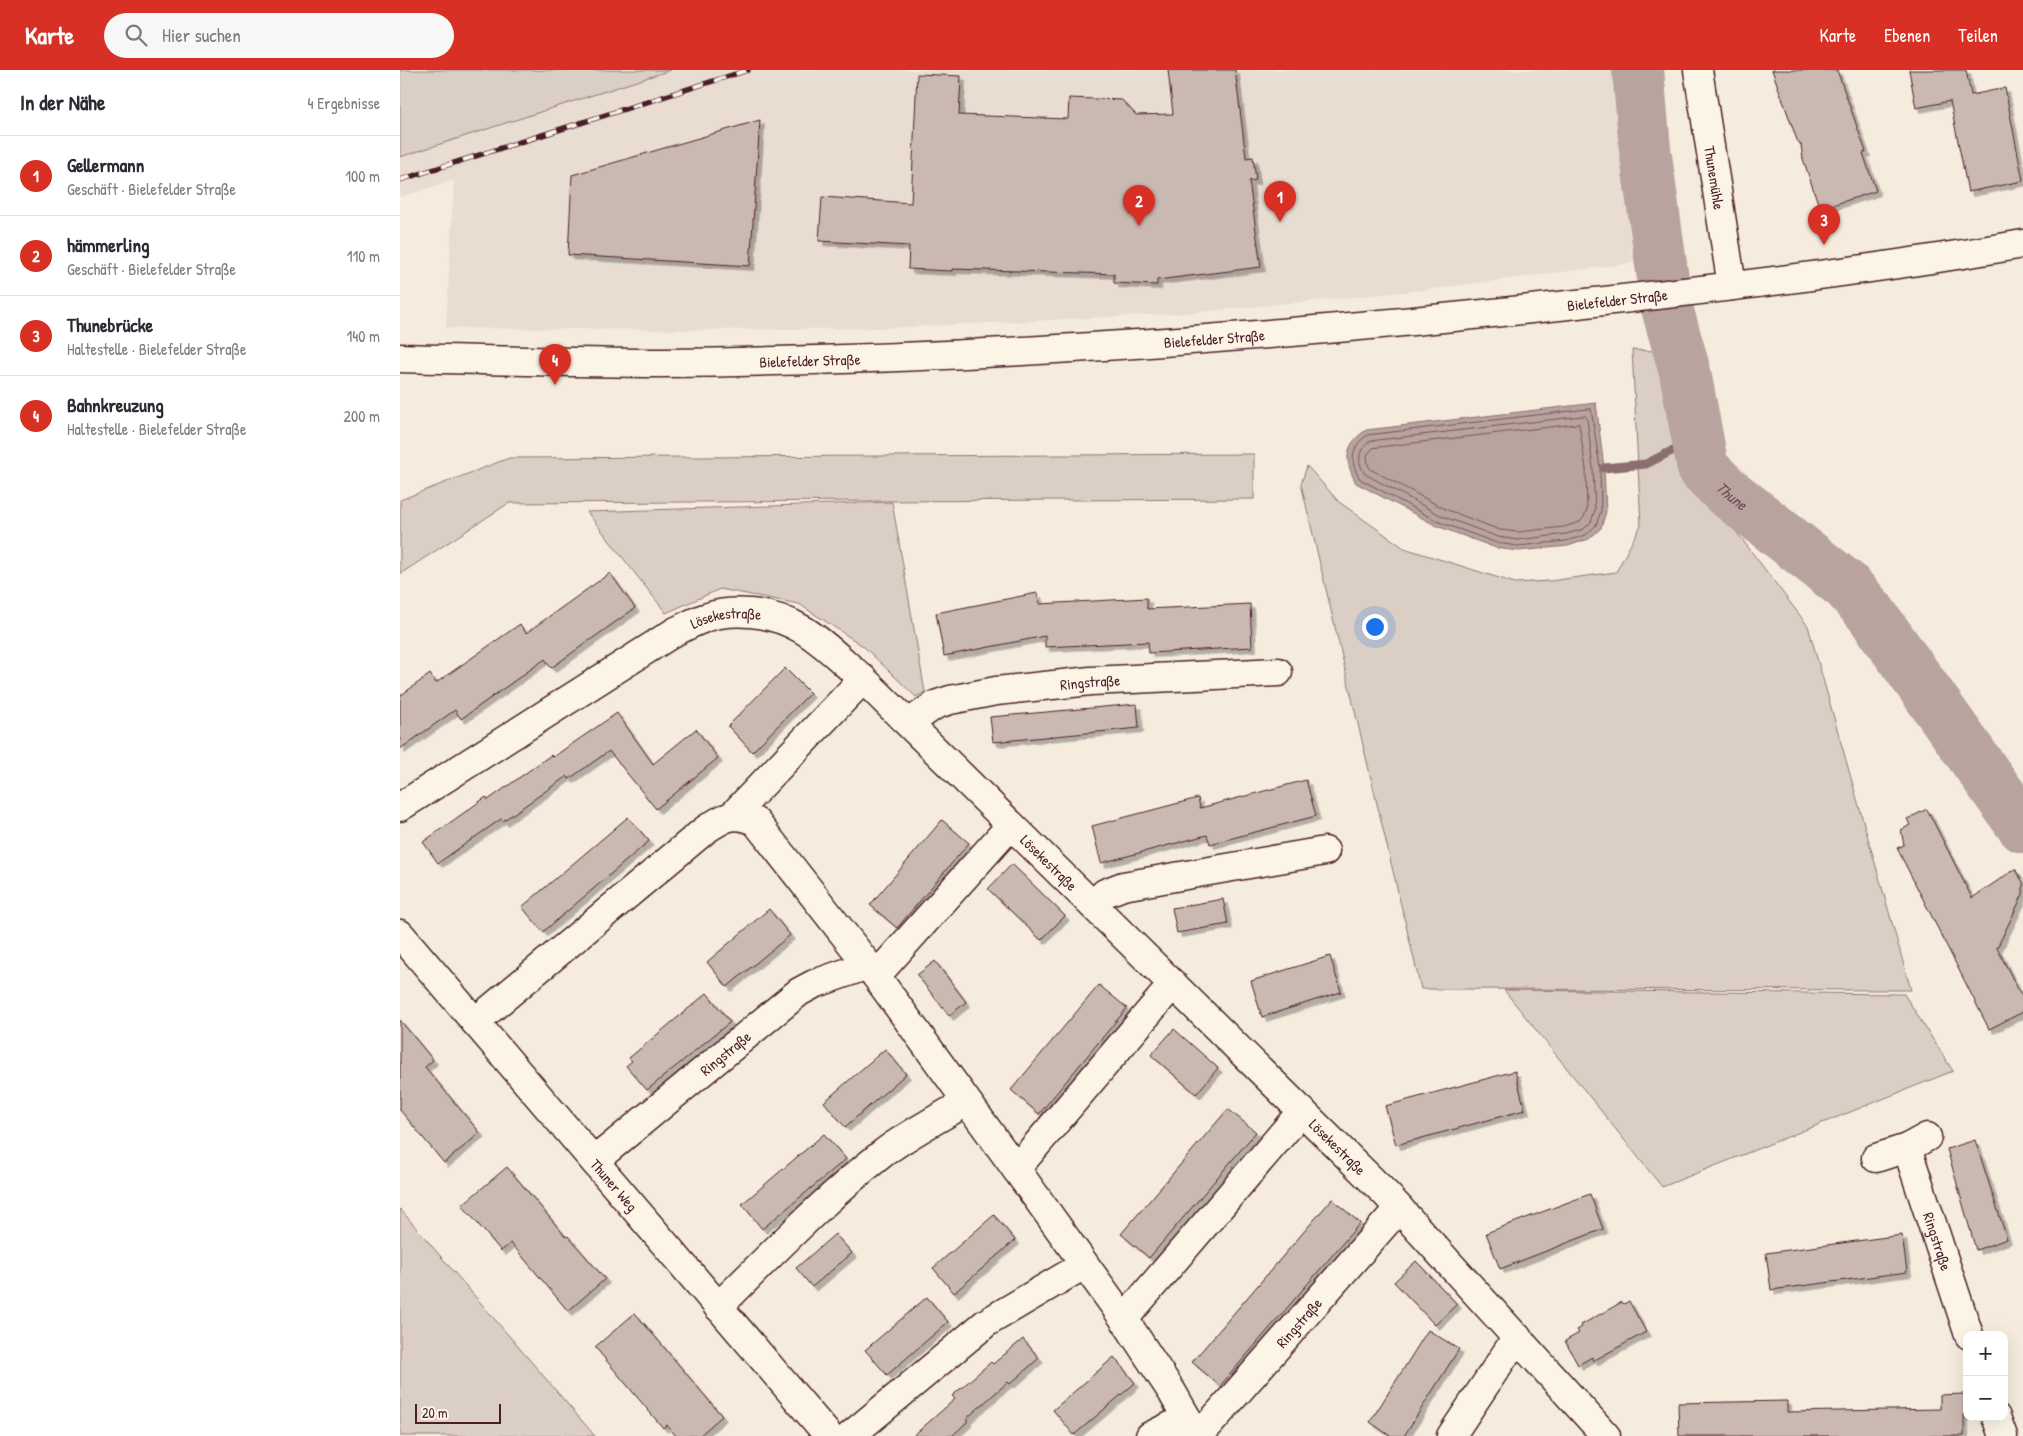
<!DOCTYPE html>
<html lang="de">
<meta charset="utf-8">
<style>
:root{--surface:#fff;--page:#f7f7f7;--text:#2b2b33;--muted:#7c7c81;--line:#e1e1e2;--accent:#d93025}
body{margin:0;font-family:"Patrick Hand",sans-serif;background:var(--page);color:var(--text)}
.controls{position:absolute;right:15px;bottom:15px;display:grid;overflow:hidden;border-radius:10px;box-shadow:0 5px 20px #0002}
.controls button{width:45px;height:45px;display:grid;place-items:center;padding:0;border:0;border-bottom:1px solid var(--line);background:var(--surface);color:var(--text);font:25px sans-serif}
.scale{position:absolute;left:15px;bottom:12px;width:86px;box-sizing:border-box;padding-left:5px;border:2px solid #4a1f2b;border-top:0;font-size:14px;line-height:18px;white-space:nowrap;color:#4a1f2b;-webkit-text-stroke:4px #fcf5e5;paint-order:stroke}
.you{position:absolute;left:974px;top:556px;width:18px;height:18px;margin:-12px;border:4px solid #fff;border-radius:50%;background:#1a73e8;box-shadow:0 0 0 8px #1a73e833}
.badge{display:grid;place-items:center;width:32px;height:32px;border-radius:50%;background:var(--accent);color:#fff;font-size:16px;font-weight:700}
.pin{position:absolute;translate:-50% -41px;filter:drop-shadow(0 1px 2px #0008)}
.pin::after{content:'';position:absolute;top:26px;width:18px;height:15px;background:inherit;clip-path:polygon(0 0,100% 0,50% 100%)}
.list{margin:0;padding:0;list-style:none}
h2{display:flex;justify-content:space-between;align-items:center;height:65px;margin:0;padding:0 20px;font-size:21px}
h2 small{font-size:16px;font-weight:400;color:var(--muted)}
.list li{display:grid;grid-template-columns:32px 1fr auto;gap:15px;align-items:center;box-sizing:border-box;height:80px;padding:0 20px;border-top:1px solid var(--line)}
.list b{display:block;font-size:19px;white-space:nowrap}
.list p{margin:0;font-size:16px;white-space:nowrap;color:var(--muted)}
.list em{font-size:16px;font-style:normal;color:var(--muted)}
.icon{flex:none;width:28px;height:28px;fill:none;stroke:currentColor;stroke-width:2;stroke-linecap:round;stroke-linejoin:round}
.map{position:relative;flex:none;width:1623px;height:1366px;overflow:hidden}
header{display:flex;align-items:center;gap:30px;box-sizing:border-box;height:70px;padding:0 25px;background:var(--accent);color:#fff}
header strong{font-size:24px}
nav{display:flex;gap:28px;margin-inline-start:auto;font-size:18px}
.search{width:350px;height:45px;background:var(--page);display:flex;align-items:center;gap:12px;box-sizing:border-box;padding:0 18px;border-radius:28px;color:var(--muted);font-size:19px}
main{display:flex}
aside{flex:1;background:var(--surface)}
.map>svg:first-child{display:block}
.built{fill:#e8ddd0}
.green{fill:#dbcec4;stroke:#927678}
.water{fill:#b8a39e;stroke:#8c6e70}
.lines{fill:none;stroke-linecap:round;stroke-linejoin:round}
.shore{stroke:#765459;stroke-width:1}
.stream{stroke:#8c6e70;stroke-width:9}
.river{stroke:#b8a39e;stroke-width:52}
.building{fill:#cab9b1;stroke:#4a1f2b;filter:url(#shadow)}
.minor-casing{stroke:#4a1f2b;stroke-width:31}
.secondary-casing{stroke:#4a1f2b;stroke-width:31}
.minor{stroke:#fcf5e5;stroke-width:28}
.secondary{stroke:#fcf5e5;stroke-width:28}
.rail-casing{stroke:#4a1f2b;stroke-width:5.5}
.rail{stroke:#fcf5e5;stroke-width:4;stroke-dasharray:11;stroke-linecap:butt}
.labels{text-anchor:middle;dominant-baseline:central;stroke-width:4;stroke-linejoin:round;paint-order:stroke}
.street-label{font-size:15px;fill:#4a1f2b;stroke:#fcf5e5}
.water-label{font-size:16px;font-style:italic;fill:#704d53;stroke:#fcf5e5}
</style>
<header>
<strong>Karte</strong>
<div class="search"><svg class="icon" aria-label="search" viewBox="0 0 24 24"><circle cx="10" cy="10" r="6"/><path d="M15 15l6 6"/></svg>Hier suchen</div>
<nav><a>Karte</a><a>Ebenen</a><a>Teilen</a></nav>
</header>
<main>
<aside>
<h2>In der Nähe<small>4 Ergebnisse</small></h2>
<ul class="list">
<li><span class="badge">1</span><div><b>Gellermann</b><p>Geschäft · Bielefelder Straße</p></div><em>100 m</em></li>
<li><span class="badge">2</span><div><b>hämmerling</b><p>Geschäft · Bielefelder Straße</p></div><em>110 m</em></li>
<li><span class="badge">3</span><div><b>Thunebrücke</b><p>Haltestelle · Bielefelder Straße</p></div><em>140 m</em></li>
<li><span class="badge">4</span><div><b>Bahnkreuzung</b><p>Haltestelle · Bielefelder Straße</p></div><em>200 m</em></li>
</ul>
</aside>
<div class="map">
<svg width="1623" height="1366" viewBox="0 0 1623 1366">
<defs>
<filter id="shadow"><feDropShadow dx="4.5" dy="4.5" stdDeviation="0" flood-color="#0004"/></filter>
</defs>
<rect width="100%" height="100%" fill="#f5ecde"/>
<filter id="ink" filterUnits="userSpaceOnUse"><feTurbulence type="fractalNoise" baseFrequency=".02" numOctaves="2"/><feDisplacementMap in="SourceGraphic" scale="10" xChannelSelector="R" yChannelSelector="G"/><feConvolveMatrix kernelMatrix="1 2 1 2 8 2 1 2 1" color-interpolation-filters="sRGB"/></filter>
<g filter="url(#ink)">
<polygon class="built" points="271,0 1213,0 1233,193 1024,220 790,243 486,258 304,260 46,258 54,110 0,127 0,87"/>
<g class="green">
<polygon points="0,0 271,0 0,87"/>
<polygon points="1232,280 1257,281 1293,405 1408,556 1511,920 1021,919 901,414 907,396 939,432 1004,478 1115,513 1150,511 1216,502 1241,455"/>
<polygon points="854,384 854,429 109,433 0,504 0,430 109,388"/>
<polygon points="492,432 525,622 516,627 463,576 399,534 320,519 266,543 187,442"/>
<polygon points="1104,920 1504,924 1553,1001 1262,1117"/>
<polygon points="0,1139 195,1366 0,1366"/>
</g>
<path class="water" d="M1196 333 1204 398 1206 442 1201 458 1189 469 1168 476 1118 481 1096 478 1037 456 956 413C944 390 944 375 966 360Z"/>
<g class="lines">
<g class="shore">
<path d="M1191 339 1200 398 1201 441 1196 455 1186 465 1166 471 1118 476 1097 473 1039 452 960 409C949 392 951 375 968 365Z"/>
<path d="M1185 346 1187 348 1193 399 1195 440 1191 452 1184 459 1166 464 1118 470 1098 467 1042 446 965 404C957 392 957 379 971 371Z"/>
<polygon points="1179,354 1186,399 1187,439 1184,447 1180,452 1164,457 1118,462 1100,460 1045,439 970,399 968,394 967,385 973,378"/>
</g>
<polyline class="stream" points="1204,398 1246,394 1297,368"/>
<path class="river" id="s1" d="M1238 0 1245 79 1267 238 1285 302 1303 398 1327 422 1447 516 1470 542 1623 757"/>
</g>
<g class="building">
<polygon points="768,0 835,0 846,88 853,87 856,110 849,111 861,197 757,210 757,215 714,213 714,204 552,199 552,201 508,199 509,176 419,171 422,127 511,133 517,4 561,6 559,45 668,49 669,28 722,30 736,45 773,44"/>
<polygon points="1372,0 1437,0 1466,82 1463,83 1476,121 1420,139 1403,89 1401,75 1397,70"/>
<polygon points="1509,0 1566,0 1571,25 1605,18 1623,111 1568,122 1550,31 1516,38"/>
<polygon points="360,50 350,196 168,185 172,105"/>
<polygon points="210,503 235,538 151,598 145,589 61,649 55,640 0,679 0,626 30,604 36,613 120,554 126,563"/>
<polygon points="637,523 640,534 747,528 747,539 850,534 852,577 749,583 748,572 645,577 645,566 544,586 536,543"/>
<polygon points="385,598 410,623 352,682 328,656"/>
<polygon points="737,634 739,658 593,672 590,647"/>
<polygon points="217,643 253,694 296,659 318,688 256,739 209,681 169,709 167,706 103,751 101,749 38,793 23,772 86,727 88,730 151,685 153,687"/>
<polygon points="906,710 916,746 810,774 807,765 701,793 692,756 798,728 800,738"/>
<polygon points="1527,739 1572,828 1615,799 1623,812 1623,824 1597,878 1623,929 1623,942 1589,959 1497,778 1504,775 1501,760 1510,755 1507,749"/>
<polygon points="228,747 249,771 143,862 122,837"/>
<polygon points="542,750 569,773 497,858 470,835"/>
<polygon points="612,794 665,846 641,870 588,819"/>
<polygon points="823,829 828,854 777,863 772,838"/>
<polygon points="369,839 390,865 327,917 307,892"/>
<polygon points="930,886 941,922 862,947 851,911"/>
<polygon points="535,891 566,932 549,946 517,905"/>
<polygon points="699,915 727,938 639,1044 611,1020"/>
<polygon points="307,923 330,952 247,1020 226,996 232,991 229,988"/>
<polygon points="0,950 33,990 25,997 80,1063 44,1093 0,1040"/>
<polygon points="774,959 818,998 796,1024 751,985"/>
<polygon points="485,979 506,1004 445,1057 424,1032"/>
<polygon points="1115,1001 1125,1040 996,1075 985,1036"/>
<polygon points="828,1039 856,1062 749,1188 721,1164"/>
<polygon points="424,1064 446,1089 362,1159 342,1134"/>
<polygon points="1575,1070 1607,1169 1576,1180 1547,1079"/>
<polygon points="107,1097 166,1167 168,1166 205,1209 168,1241 111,1173 101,1181 62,1135"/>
<polygon points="1190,1124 1203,1159 1100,1199 1086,1163"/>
<polygon points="932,1129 960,1153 820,1316 792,1292"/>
<polygon points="594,1145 615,1170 554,1223 533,1198"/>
<polygon points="435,1164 452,1183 412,1217 396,1198"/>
<polygon points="1502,1165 1507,1202 1371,1220 1366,1183"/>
<polygon points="1016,1191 1057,1234 1035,1255 994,1212"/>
<polygon points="527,1227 548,1252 487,1305 465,1280"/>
<polygon points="1229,1231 1246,1262 1193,1291 1192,1287 1178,1295 1165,1271 1179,1263 1177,1260 1182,1257 1181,1255 1222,1232 1224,1234"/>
<polygon points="235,1243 322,1346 299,1366 276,1366 267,1355 263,1358 195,1277"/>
<polygon points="1028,1260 1059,1279 1004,1366 990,1366 970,1352"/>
<polygon points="623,1269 639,1288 610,1314 608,1312 567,1348 567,1352 552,1366 513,1366 555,1329 552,1326 591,1292 593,1294"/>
<polygon points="714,1287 735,1313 674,1365 653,1340"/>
<polygon points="1564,1324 1564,1366 1279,1366 1278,1333 1387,1331 1387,1342 1540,1339 1540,1325"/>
</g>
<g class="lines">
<g class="minor-casing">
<g id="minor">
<path id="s2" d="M1298 0 1332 216"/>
<path id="s3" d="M509 653 535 635 550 630 596 621 691 611 878 602"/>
<path id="s4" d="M0 737 276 561C287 556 297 550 308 547 322 542 336 542 350 543 400 546 427 578 463 609L987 1125 1206 1366"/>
<polyline points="332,746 463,609"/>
<polyline points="693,835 705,823 723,816 925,781"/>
<path id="s5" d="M0 864 429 1366"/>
<polyline points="476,906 611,755"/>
<path d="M75 952 305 760C325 747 334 741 356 752L468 895 616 1099 724 1249 772 1322 797 1366"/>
<path id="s6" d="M1527 1067 1507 1078 1569 1265"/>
<polyline points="1476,1088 1507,1078"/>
<path id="s7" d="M194 1091 399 922 414 914 468 895"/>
<polyline points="616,1099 773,914"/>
<path d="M318 1237C371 1185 423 1130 482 1084 508 1064 538 1049 566 1032"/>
<polyline points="724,1249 902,1041"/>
<polyline points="1596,1347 1603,1366"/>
<polyline points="450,1366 586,1253 684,1195"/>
<polyline points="750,1366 787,1348"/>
<path id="s8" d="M799 1366 999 1138"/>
<polyline points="1051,1366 1117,1267"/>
</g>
</g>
<g class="secondary-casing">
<g id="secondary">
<path id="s9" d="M0 288C87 290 175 293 262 293 568 290 873 268 1177 234 1326 218 1475 200 1623 174"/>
</g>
</g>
<use href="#minor" class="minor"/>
<use href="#secondary" class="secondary"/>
<g class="rail-casing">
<polyline id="rail" points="0,110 348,0"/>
</g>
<use href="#rail" class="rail"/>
</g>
</g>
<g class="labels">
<g class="street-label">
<text stroke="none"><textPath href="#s2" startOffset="109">Thunemühle</textPath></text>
<text stroke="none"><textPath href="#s9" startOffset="1220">Bielefelder Straße</textPath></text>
<text stroke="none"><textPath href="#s9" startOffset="815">Bielefelder Straße</textPath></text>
<text stroke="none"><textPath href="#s9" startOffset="410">Bielefelder Straße</textPath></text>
<text stroke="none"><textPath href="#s4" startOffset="380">Lösekestraße</textPath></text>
<text stroke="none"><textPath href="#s3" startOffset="189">Ringstraße</textPath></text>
<text stroke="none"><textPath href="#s4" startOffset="800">Lösekestraße</textPath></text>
<text stroke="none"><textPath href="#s7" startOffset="170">Ringstraße</textPath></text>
<text stroke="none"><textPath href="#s4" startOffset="1205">Lösekestraße</textPath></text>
<text stroke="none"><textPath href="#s5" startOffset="330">Thuner Weg</textPath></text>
<text stroke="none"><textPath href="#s6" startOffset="121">Ringstraße</textPath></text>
<text stroke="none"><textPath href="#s8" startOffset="151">Ringstraße</textPath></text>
</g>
<g class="water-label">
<text stroke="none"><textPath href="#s1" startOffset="444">Thune</textPath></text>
</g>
</g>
</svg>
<div class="controls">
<button>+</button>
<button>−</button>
</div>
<div class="scale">20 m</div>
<div class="you"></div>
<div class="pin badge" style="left:880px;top:152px">1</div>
<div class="pin badge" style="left:739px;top:156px">2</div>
<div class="pin badge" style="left:1424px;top:175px">3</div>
<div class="pin badge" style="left:155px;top:315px">4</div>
</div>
</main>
